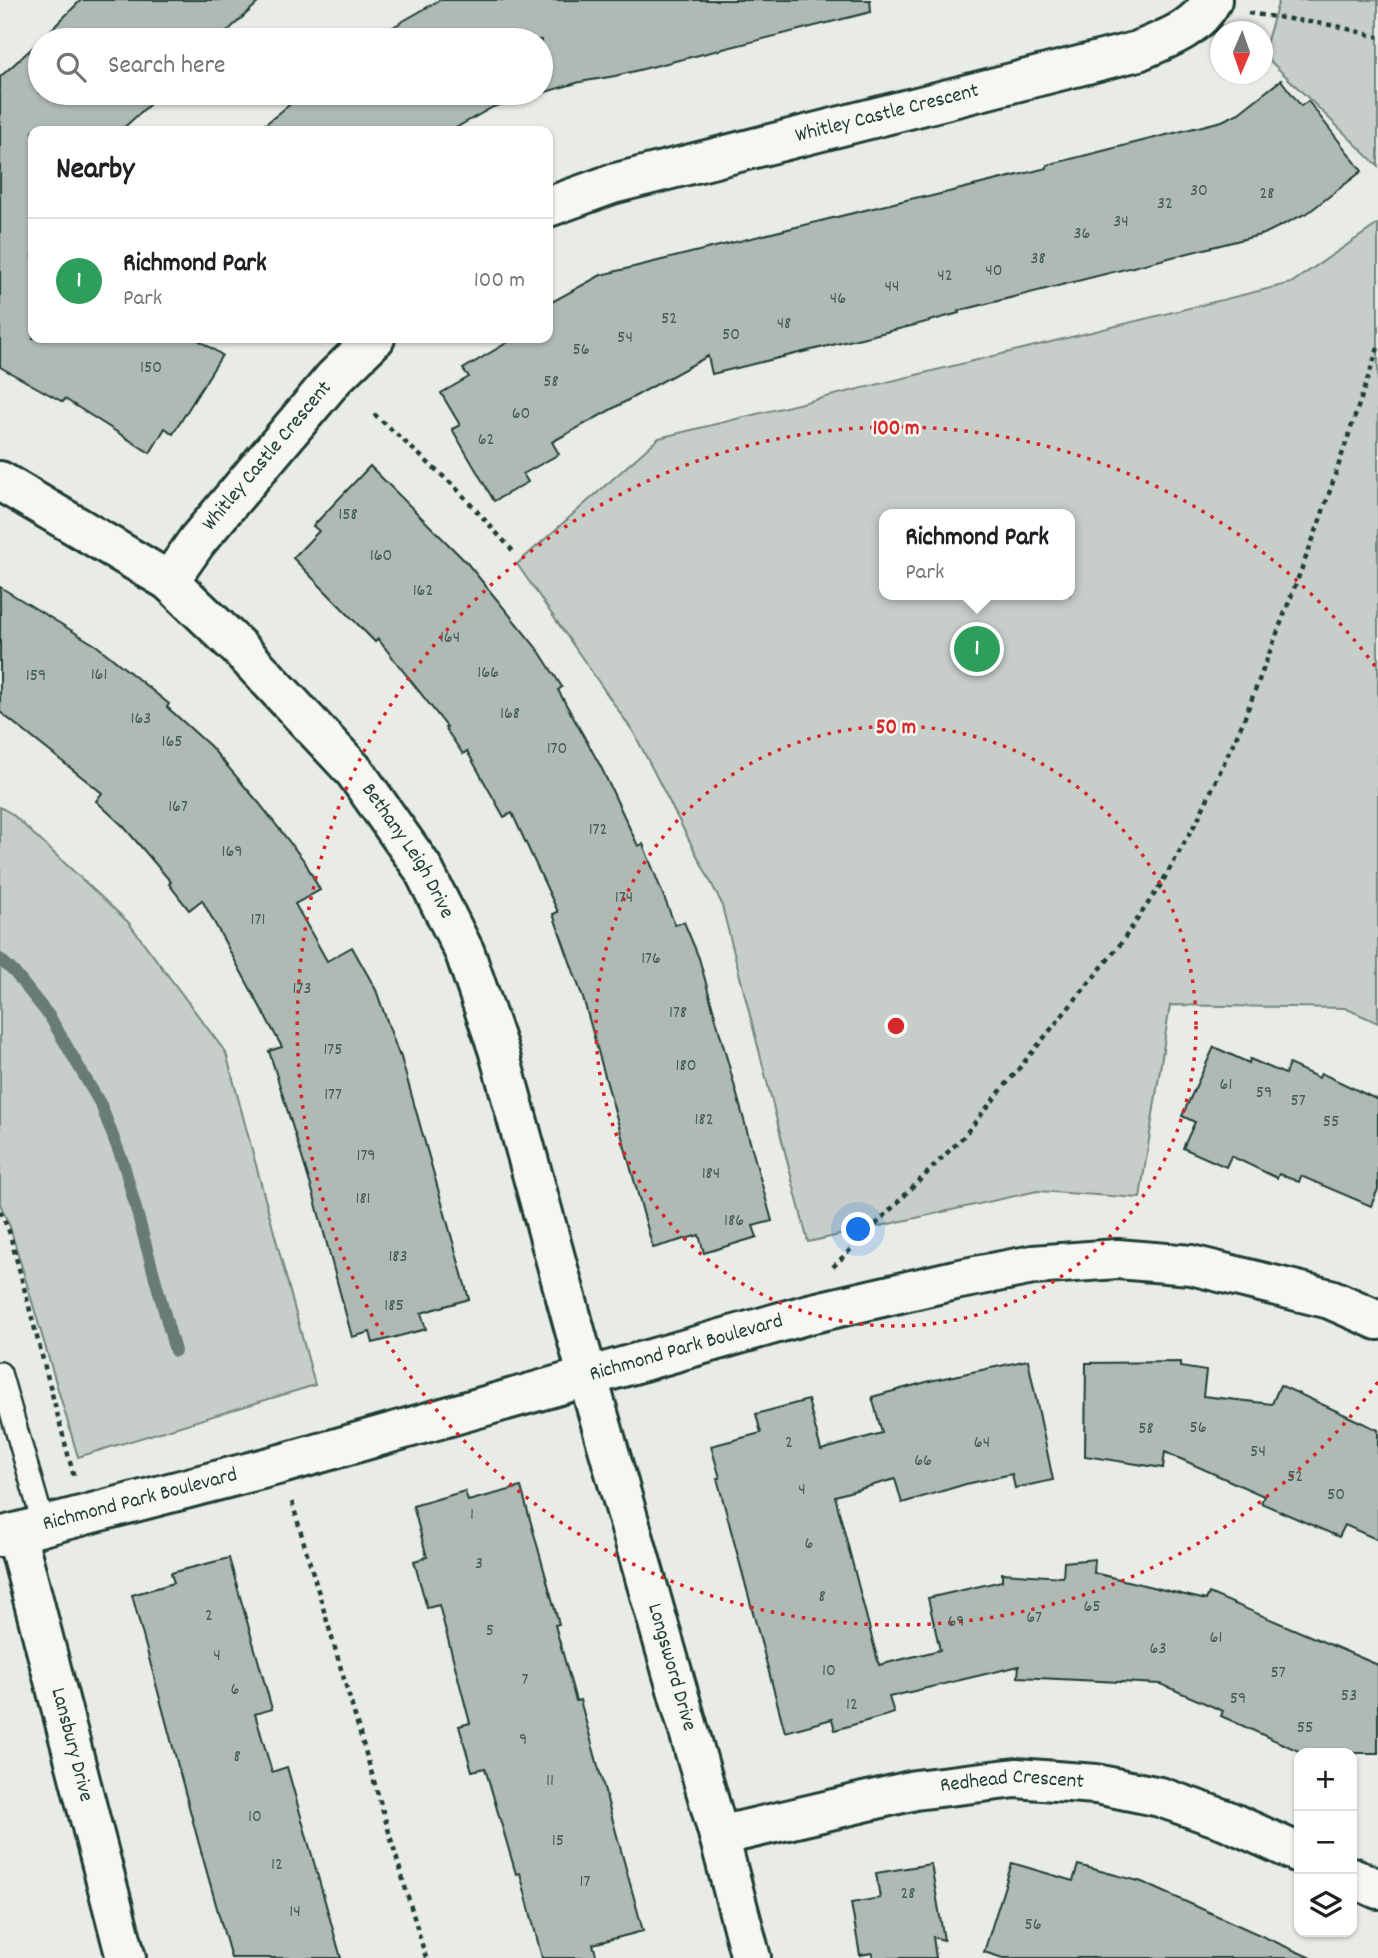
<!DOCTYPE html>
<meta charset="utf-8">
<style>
:root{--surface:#fff;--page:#f6f6f6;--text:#202124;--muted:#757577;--line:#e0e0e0;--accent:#d1495b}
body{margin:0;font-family:Dekko,sans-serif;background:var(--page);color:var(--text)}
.controls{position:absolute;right:21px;bottom:21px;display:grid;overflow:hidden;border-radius:14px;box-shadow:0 2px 5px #0004}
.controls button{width:63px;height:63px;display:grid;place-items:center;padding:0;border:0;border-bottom:2px solid var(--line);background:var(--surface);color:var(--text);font:35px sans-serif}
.compass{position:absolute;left:1210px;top:21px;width:63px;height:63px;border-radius:50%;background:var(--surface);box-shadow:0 2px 5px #0004;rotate:182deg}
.you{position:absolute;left:859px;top:1230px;width:24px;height:24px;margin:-18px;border:5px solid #fff;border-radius:50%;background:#1a73e8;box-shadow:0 0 0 10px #1a73e833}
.badge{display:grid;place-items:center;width:46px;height:46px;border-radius:50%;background:var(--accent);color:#fff;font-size:23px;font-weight:700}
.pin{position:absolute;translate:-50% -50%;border:4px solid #fff;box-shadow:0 2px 7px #0006}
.popup{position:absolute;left:879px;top:509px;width:196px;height:91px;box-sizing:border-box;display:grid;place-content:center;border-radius:14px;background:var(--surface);filter:drop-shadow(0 2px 5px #0005);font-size:23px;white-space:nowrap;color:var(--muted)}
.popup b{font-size:26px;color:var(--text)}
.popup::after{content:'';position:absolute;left:50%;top:100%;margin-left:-14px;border:14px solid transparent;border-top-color:var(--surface)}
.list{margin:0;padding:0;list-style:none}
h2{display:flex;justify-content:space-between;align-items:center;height:91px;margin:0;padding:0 28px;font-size:30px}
h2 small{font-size:23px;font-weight:400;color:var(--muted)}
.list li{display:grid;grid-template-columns:46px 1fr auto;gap:21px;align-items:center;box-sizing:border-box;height:126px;padding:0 28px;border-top:2px solid var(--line)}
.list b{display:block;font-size:26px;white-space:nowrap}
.list p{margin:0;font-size:23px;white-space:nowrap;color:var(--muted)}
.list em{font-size:23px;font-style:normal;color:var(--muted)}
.icon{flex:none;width:38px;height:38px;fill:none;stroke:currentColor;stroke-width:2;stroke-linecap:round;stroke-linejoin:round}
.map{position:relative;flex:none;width:1378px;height:1958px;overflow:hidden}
.search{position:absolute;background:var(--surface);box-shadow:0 2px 5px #0004;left:28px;top:28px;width:525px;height:77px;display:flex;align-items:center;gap:18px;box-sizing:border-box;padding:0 24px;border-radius:38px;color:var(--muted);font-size:26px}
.panel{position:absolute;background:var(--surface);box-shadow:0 2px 5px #0004;left:28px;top:126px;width:525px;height:217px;border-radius:14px}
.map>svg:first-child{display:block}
.green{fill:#c7cec9;stroke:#73867e;stroke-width:2;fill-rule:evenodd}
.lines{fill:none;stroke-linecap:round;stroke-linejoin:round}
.stream{stroke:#687c75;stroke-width:12}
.building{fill:#b0bab5;stroke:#1f3d34;stroke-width:2}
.service-casing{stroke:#1f3d34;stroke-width:26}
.minor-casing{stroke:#1f3d34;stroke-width:44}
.tertiary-casing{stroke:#1f3d34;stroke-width:44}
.path{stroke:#1f3d34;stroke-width:4.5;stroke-dasharray:5 5;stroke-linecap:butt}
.service{stroke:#f6f6f2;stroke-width:21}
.minor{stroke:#f6f6f2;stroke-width:38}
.tertiary{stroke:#f6f6f2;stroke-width:38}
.ring{fill:none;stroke:#d62828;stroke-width:3.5;stroke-dasharray:3.5 7}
.labels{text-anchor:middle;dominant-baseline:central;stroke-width:5;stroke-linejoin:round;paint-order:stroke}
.number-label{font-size:18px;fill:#435c54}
.street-label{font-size:21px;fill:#1f3d34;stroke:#f6f6f2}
.centre{fill:#d62828;stroke:#f6f6f2;stroke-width:3.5}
.ring-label{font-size:21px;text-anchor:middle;font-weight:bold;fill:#d62828;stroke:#f6f6f2;stroke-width:5;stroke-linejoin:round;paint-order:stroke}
</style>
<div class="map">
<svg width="1378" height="1958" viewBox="0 0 1378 1958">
<rect width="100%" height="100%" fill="#e9ebe7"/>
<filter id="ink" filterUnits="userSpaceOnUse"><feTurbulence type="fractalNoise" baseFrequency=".0143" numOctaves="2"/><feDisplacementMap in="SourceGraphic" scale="14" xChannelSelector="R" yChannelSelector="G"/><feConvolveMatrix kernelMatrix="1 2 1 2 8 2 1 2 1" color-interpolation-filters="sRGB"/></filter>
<g filter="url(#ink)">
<g class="green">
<polygon points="1279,0 1378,0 1378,166 1263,54"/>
<path d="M1378 224V1023L1345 1008 1170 1005 1140 1198 1037 1191 808 1242 721 902 634 733 517 564 659 438 1291 283ZM1070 514V595H884V514Z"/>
<polygon points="0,807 12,814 128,922 226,1053 315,1385 78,1457 10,1227 0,1204"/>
</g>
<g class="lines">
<polyline class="stream" points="0,959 14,972 50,1017 101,1105 124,1165 175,1351"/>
</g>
<g class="building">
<polygon points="81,0 261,0 218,40 41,40"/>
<polygon points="440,0 870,0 871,12 615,76 580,82 493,107 450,131 257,131 304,93 541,93 541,40 398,40 391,28"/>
<polygon points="40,41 40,93 158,93 160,95 120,131 33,131 33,338 195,338 222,355 173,434 165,428 150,453 65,399 63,402 0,367 0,77"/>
<polygon points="1281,80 1301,106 1308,101 1362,171 1309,212 1264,234 958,311 959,313 915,325 712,374 708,356 552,442 559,454 523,474 528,482 494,501 452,429 460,425 441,393 469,377 463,369 515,338 548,338 548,304 601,275 906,200 924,196 924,198 1047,168 1047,165 1222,121 1239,113"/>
<polygon points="370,466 467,563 539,651 562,687 558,690 601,767 638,846 643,844 675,925 684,922 699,958 772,1221 753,1226 757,1237 704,1253 699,1235 653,1248 584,1001 553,914 558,912 512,813 504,817 467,751 463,754 445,728 447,727 378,639 375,642 293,558 319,531 313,526"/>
<polygon points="0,587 97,646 169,704 167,707 210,746 259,803 305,862 320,890 295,904 327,961 352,947 376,990 399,1055 400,1054 469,1299 421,1313 426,1329 373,1343 370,1332 352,1337 314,1196 269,1051 282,1047 202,900 189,910 169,884 171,882 124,827 96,801 102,793 0,712"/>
<polygon points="1214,1047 1249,1063 1250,1059 1285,1074 1289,1064 1319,1078 1321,1073 1378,1100 1378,1189 1371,1206 1301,1176 1299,1182 1279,1174 1277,1178 1231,1156 1226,1167 1183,1148 1195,1122 1182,1116"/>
<polygon points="1028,1360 1053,1480 1015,1488 1012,1474 966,1484 902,1503 895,1479 835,1496 879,1665 940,1650 928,1598 1002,1581 1002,1573 1063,1577 1064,1562 1095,1559 1094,1573 1206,1600 1209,1593 1378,1665 1378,1753 1303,1753 1221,1716 1223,1711 1161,1684 1018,1677 1019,1666 889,1697 894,1713 835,1730 832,1719 785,1732 717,1478 720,1478 711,1446 761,1433 756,1414 808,1400 821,1450 882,1433 872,1397 930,1381"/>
<polygon points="1180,1362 1180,1367 1206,1371 1203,1396 1272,1404 1280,1385 1378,1430 1378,1540 1345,1525 1339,1537 1261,1503 1264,1496 1165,1452 1163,1468 1085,1456 1086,1363"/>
<polygon points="521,1487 559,1624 555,1625 576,1701 580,1700 643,1931 593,1944 597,1958 542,1958 520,1873 516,1874 485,1768 472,1771 459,1726 470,1723 439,1605 427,1608 414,1561 427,1557 413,1506 465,1491 468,1501"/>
<polygon points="229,1558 272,1709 255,1714 272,1772 287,1767 341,1958 231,1958 199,1844 132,1595 174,1583 171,1573"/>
<polygon points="1012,1863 1073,1881 1078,1865 1142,1882 1311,1958 1003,1958 984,1952"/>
<polygon points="931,1864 944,1940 933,1937 936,1958 873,1958 872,1953 860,1955 851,1903 880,1898 876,1873"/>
</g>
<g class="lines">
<g class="service-casing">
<polyline id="service" points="0,1373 44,1526"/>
</g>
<g class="minor-casing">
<g id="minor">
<path id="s1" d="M548 207 612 184 1138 51C1166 39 1197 29 1212 0"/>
<path id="s2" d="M0 481 169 581 239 648 355 772 422 867 465 953 498 1049 588 1378 719 1836 751 1958"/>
<path id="s3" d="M169 581 197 541 334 378 375 338"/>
<path id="s4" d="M16 1533 126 1958"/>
<path id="s5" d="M719 1836 915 1790 1016 1778 1096 1784 1160 1797 1226 1820 1299 1853"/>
<polyline points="1352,1877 1378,1889"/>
</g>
</g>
<g class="tertiary-casing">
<g id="tertiary">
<path id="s6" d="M0 1537 281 1464 809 1314 955 1280 1033 1265 1117 1259 1191 1265 1330 1299 1378 1320"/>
</g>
</g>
<g class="path">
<polyline points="1248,13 1337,26 1378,37"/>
<polyline points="374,414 455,487 513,551"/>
<polyline points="0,1211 9,1231 74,1477"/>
<polyline points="833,1267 963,1137 1119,946 1160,886 1199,817 1243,722 1318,526 1378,348"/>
<polyline points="292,1502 426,1958"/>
</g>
<use href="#service" class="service"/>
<use href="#minor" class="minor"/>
<use href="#tertiary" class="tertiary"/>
</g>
</g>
<g class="ring">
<circle cx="896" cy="1026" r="300"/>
<path d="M1378 1382A599 599 0 1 1 1378 670"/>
</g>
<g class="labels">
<g class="number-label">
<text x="1199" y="191">30</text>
<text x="1267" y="194">28</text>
<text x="1165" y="204">32</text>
<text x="1121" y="222">34</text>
<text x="1082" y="234">36</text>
<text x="1038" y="259">38</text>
<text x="994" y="271">40</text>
<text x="945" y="276">42</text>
<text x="892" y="287">44</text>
<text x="838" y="299">46</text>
<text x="669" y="319">52</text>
<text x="784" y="324">48</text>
<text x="731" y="335">50</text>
<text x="625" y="338">54</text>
<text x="581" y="350">56</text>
<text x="151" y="368">150</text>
<text x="551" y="382">58</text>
<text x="521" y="414">60</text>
<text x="486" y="440">62</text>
<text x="348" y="515">158</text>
<text x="381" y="556">160</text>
<text x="423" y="591">162</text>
<text x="450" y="638">164</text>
<text x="488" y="673">166</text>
<text x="99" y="675">161</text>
<text x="36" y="676">159</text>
<text x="510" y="714">168</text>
<text x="141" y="719">163</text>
<text x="172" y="742">165</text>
<text x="557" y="749">170</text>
<text x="178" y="807">167</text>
<text x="598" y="830">172</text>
<text x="232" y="852">169</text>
<text x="624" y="898">174</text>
<text x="258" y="920">171</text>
<text x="651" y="959">176</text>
<text x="302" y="989">173</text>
<text x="678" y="1013">178</text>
<text x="333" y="1050">175</text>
<text x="686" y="1066">180</text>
<text x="1226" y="1085">61</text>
<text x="1264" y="1093">59</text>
<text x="333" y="1095">177</text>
<text x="1298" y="1101">57</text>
<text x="704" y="1120">182</text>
<text x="1331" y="1122">55</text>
<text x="366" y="1156">179</text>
<text x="711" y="1174">184</text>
<text x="363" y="1199">181</text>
<text x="734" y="1221">186</text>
<text x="398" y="1257">183</text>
<text x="394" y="1306">185</text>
<text x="1198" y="1428">56</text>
<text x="1146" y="1429">58</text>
<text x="789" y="1443">2</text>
<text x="982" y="1443">64</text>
<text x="1258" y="1452">54</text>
<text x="923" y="1461">66</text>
<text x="1295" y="1477">52</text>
<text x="802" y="1490">4</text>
<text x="1336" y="1495">50</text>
<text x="472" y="1515">1</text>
<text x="809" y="1544">6</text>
<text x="479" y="1564">3</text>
<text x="822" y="1597">8</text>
<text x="1092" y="1607">65</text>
<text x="209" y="1616">2</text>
<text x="1034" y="1618">67</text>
<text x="956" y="1622">69</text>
<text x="490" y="1631">5</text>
<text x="1216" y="1638">61</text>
<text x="1158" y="1649">63</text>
<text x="217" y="1656">4</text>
<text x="829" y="1671">10</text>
<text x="1278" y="1673">57</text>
<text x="525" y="1680">7</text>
<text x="235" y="1690">6</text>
<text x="1349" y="1696">53</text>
<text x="1238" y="1699">59</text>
<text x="852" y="1705">12</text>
<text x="1305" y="1728">55</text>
<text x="523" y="1740">9</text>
<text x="237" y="1757">8</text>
<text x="550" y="1781">11</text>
<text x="255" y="1817">10</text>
<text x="558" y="1841">15</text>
<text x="277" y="1865">12</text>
<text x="585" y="1882">17</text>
<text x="908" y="1894">28</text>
<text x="295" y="1912">14</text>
<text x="1033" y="1925">56</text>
</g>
<g class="street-label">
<text stroke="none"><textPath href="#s1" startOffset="352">Whitley Castle Crescent</textPath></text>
<text stroke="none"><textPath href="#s3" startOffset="159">Whitley Castle Crescent</textPath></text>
<text stroke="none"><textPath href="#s2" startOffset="558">Bethany Leigh Drive</textPath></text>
<text stroke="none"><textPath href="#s6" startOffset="712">Richmond Park Boulevard</textPath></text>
<text stroke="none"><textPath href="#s6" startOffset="145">Richmond Park Boulevard</textPath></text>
<text stroke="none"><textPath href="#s2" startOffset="1419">Longsword Drive</textPath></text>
<text stroke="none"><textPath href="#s4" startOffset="219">Lansbury Drive</textPath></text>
<text stroke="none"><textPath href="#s5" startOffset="299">Redhead Crescent</textPath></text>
</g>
</g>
<circle cx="896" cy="1026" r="10" class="centre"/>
<g class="ring-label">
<text x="896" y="434">100 m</text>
<text x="896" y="733">50 m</text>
</g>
</svg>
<div class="controls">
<button>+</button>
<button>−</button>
<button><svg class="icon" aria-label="layers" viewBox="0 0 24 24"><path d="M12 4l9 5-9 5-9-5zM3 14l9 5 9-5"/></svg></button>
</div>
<svg class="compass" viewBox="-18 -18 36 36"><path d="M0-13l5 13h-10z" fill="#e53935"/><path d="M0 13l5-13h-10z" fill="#757577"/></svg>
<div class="you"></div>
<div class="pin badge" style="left:977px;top:649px;background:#2e9e5b">1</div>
<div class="popup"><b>Richmond Park</b>Park</div>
<div class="search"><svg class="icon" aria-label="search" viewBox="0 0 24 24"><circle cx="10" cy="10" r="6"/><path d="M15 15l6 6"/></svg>Search here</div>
<section class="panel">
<h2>Nearby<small></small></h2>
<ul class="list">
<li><span class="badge" style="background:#2e9e5b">1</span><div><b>Richmond Park</b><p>Park</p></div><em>100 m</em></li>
</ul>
</section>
</div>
